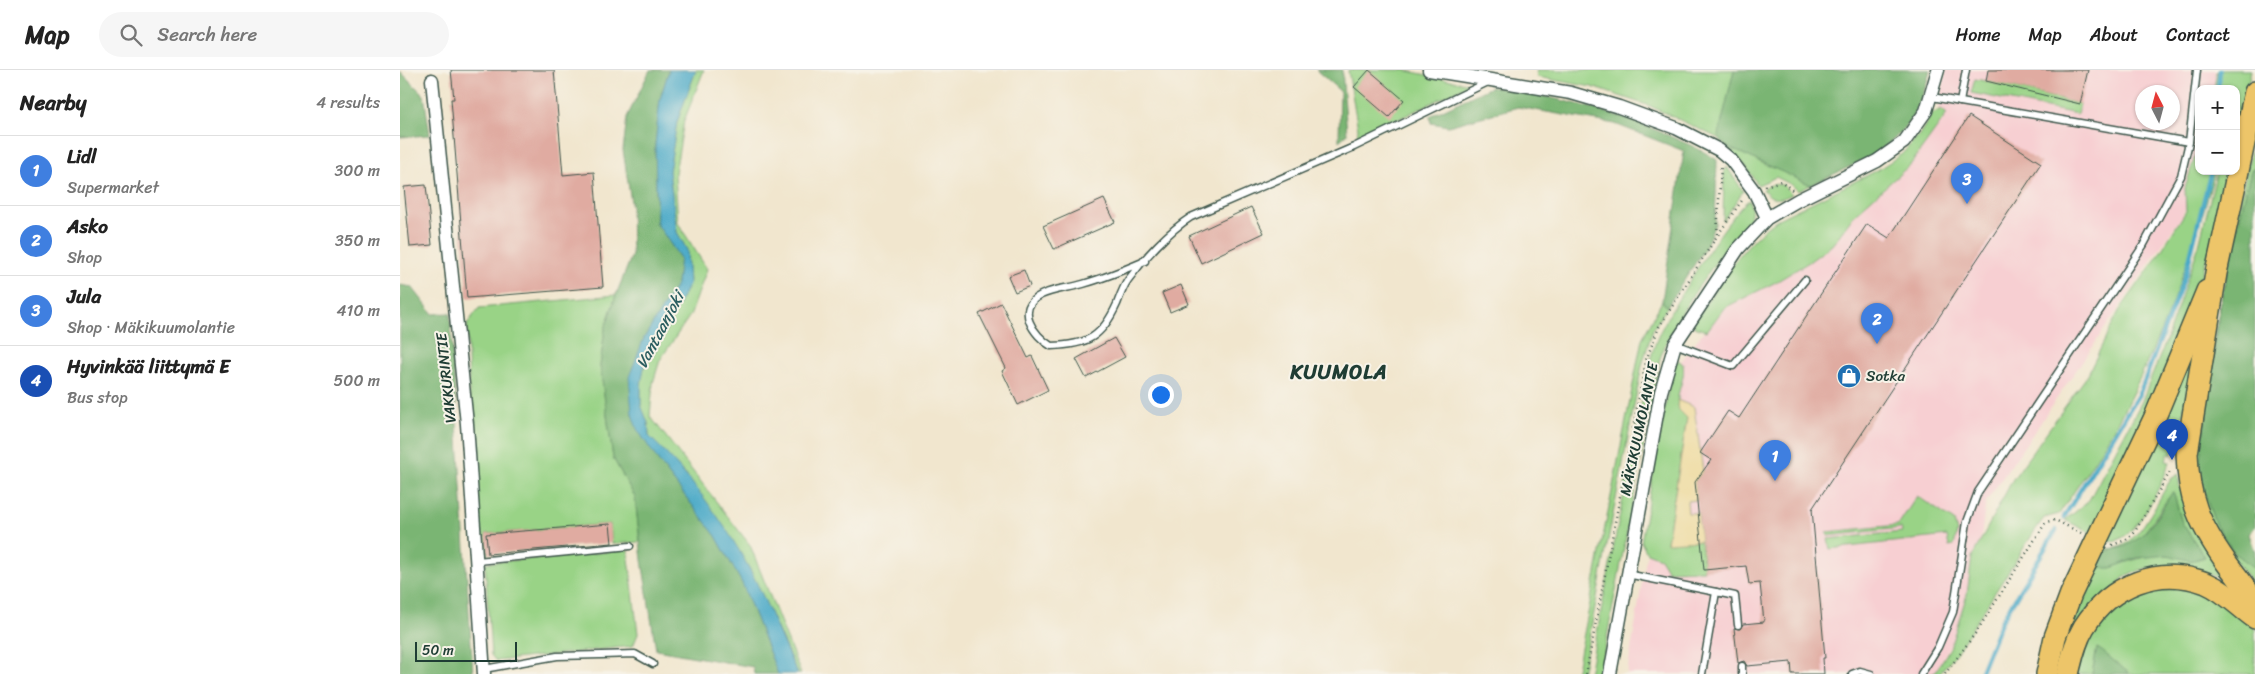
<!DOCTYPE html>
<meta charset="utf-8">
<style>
:root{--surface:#fff;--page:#f6f6f6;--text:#222;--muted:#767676;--line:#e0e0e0;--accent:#7c3aed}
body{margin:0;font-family:Sriracha,sans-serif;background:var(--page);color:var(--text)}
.controls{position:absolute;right:15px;top:15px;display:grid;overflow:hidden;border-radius:10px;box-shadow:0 1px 4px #0004}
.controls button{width:45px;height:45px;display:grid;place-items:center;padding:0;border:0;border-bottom:1px solid var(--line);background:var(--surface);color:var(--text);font:25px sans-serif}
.compass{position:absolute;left:1735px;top:15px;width:45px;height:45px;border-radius:50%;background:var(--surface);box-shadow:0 1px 4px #0004;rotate:354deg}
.scale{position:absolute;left:15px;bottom:12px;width:102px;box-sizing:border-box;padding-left:5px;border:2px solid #1f3d34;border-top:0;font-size:14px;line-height:18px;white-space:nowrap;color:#1f3d34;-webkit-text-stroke:4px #f7f3e8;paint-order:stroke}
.you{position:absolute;left:760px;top:324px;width:18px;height:18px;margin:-12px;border:4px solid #fff;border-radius:50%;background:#1a73e8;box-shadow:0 0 0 8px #1a73e833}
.badge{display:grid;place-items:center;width:32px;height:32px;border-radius:50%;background:var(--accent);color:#fff;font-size:16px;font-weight:700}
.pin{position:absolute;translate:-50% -41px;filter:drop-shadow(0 1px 2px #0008)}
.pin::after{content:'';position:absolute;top:26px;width:18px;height:15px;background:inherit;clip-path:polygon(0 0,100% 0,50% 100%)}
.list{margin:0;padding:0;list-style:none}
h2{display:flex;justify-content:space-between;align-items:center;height:65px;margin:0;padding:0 20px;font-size:21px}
h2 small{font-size:16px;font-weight:400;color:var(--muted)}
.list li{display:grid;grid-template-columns:32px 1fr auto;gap:15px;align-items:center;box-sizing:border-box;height:70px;padding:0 20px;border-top:1px solid var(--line)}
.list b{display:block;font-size:19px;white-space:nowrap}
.list p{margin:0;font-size:16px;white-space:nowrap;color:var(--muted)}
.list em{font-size:16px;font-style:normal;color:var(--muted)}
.icon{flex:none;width:28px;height:28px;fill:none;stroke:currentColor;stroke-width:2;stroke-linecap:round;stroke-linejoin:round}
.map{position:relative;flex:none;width:1855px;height:604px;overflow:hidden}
header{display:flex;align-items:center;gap:30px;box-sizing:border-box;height:70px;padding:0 25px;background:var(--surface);border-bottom:1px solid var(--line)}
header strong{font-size:24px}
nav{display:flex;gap:28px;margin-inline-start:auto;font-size:18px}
.search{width:350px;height:45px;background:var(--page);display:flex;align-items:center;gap:12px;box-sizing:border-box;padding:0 18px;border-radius:28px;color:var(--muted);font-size:19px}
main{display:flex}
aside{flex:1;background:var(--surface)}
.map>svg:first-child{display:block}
.built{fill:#f7cfd2;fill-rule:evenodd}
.green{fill:#99d386;stroke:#5c885d;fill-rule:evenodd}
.forest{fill:#7ab573;stroke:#4c7954}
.sand{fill:#eeda9e;stroke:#868c69}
.water{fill:#48a9c7;stroke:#34737e}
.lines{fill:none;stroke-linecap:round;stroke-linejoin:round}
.stream{stroke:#48a9c7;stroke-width:4.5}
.building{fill:#e0aba1}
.lane-casing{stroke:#3e564b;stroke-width:9}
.street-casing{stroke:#3e564b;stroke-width:15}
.highway-casing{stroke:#3e564b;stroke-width:24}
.path{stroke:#3e564b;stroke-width:2.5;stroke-dasharray:1 4;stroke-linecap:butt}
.lane{stroke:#fff;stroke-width:6}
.street{stroke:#fff;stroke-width:12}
.highway{stroke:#edc569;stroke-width:21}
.labels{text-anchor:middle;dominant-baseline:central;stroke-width:4;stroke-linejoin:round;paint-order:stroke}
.poi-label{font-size:15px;fill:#1f3d34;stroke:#f7f3e8;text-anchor:start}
.street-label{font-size:15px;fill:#1f3d34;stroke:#f7f3e8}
.water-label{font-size:16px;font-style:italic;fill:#2b5d60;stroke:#f7f3e8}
.district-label{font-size:20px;font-weight:bold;letter-spacing:1px;fill:#1f3d34;stroke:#f7f3e8}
</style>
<header>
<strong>Map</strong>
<div class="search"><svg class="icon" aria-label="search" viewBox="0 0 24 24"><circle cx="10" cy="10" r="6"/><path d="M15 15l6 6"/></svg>Search here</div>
<nav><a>Home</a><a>Map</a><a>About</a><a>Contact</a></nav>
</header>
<main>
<aside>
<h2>Nearby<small>4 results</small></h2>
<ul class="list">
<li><span class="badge" style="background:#3f7fe0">1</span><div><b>Lidl</b><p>Supermarket</p></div><em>300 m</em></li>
<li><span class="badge" style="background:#3f7fe0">2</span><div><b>Asko</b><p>Shop</p></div><em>350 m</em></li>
<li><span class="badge" style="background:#3f7fe0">3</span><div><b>Jula</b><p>Shop · Mäkikuumolantie</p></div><em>410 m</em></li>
<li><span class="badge" style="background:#1a4fb4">4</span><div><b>Hyvinkää liittymä E</b><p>Bus stop</p></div><em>500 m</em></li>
</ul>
</aside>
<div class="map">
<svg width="1855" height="604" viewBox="0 0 1855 604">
<rect width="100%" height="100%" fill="#f7f3e8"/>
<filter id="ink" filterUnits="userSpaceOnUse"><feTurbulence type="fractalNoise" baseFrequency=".02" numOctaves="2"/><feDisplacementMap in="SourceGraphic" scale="10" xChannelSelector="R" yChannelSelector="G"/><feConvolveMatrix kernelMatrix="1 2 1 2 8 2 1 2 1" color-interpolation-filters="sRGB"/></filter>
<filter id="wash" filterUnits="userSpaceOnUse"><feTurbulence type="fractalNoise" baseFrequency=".0096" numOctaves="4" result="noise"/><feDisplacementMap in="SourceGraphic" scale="20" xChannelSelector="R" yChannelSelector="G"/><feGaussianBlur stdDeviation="1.12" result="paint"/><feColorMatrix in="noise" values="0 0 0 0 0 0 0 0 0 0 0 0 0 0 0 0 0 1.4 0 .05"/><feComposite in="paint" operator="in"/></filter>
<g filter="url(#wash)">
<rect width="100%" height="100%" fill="#f1e6ce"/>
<path class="built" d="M1546 0H1816L1814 19H1799V101H1801L1782 146 1586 432 1571 536 1536 601 1529 604H1227L1278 296 1324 233 1415 178 1537 49ZM1742 22H1772V52H1742Z"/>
<g class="green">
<polygon points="296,0 304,0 284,51 275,103 278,153 307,199 291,244 260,290 253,313 250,346 350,475 401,604 398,604 351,501 288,407 249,366 248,353 241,336 241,315 245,292 255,281 289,214 287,180 277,162 269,101 277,52"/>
<polygon points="948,0 1003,0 1070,14 960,68 957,67 958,59"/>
<polygon points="1136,0 1334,0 1318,68 1250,36 1192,17 1137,7"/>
<polygon points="1817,0 1851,0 1836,75 1836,19 1814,19"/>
<polygon points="1575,9 1586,11 1680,34 1677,44 1571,23"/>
<path d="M1541 39 1547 44 1511 94 1456 143 1432 175 1409 192 1376 212 1324 238 1307 261 1294 257V252C1318 216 1340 176 1376 150L1476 101 1502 84 1519 65 1532 44Z"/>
<path d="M1855 62V98L1851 100 1822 224 1799 397 1806 428 1816 456 1834 482 1855 499V517C1834 488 1805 456 1797 420 1791 388 1801 343 1807 311 1820 228 1837 145 1855 62Z"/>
<path d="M1799 73V101H1815C1792 187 1760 273 1718 351 1701 383 1679 414 1659 444L1644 448 1636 459 1554 586 1539 604H1529L1536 601 1550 578 1567 524 1572 487 1613 409 1687 306 1719 241 1758 186 1786 141 1785 118Z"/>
<polygon points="1325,76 1328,77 1411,115 1398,121 1392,115 1376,107 1358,115 1346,97"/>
<polygon points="1327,97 1343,121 1323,151 1324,102"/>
<path d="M1817 101H1830C1823 127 1818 154 1810 179 1778 277 1737 371 1691 463L1665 450 1688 432 1742 331 1767 268 1799 175Z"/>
<path d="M1373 114 1383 115 1392 124C1380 131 1371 130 1363 119Z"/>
<path d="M1349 130C1351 137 1353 142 1349 149 1344 160 1332 168 1325 179 1301 213 1274 249 1260 288L1200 604H1189L1246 310C1249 294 1253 277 1260 262 1271 239 1331 141 1349 130Z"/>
<polygon points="216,225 205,259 200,296 213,388 235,427 240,472 212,474 210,454 86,464 88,484 83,484 69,318 67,254 79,238"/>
<polygon points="1262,231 1267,237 1253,259 1242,295 1182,604 1176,604 1242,269"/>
<path d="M1794 269C1790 308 1785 347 1771 385L1768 384 1766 391 1770 392C1762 413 1740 461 1718 470 1714 473 1708 471 1703 470Z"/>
<path d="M1278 290 1283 294C1287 316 1267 327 1287 348L1267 472 1301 471 1304 500 1268 501 1260 488 1247 483 1241 472 1271 304 1274 295Z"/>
<path d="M1778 404 1780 418 1834 514 1811 505 1770 497 1740 500 1723 508 1664 590 1656 589 1700 477C1705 478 1711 479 1716 478 1740 473 1758 429 1771 409ZM1773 422 1782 453 1805 487C1785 493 1783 485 1766 485 1746 485 1729 491 1711 498L1700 481C1744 481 1750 450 1773 422Z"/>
<polygon points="1517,426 1554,451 1557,462 1554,476 1549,477 1547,466 1430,479 1428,469 1502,462 1501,458 1428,466 1427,462 1498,455"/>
<polygon points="228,480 238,564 233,576 96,591 91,585 85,493"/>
<polygon points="1790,512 1849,552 1855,560 1855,604 1730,604 1697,578 1692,604 1676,604 1682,578 1710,536 1741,516"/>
</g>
<g class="forest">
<polygon points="250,0 269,0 260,29 255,75 257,154 280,188 277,214 244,268 232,344 259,392 316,466 342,513 378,604 354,604 353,597 256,580 242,490 235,427 213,388 200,296 205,259 216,225 232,185 231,132 223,80 227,47"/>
<polygon points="916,0 942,0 947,64 939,71 940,21"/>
<path d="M1334 0H1530C1512 76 1475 84 1411 115L1325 76 1318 68Z"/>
<polygon points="0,1 24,25 30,65 0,67"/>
<path d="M1091 17C1151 26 1202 38 1258 61 1278 70 1298 77 1317 90L1315 154 1305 178 1267 237 1262 231 1284 81 1215 54 1118 37 1048 56 1031 53 1030 46Z"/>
<polygon points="1855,98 1855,457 1849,464 1855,482 1855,499 1834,482 1816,456 1806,428 1799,397 1822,224 1851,100"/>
<polygon points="0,215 12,217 33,244 50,243 73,604 0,604"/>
<path d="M1773 421 1782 453 1805 487 1791 491 1768 485 1737 488 1711 498H1692L1700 481C1740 481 1754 452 1773 421Z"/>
<polygon points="1697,578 1702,581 1730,604 1692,604"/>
</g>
<polygon class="sand" points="1277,330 1294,337 1303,401 1295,412 1297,430 1287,431 1288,443 1298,443 1301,471 1267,473 1287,348 1279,340"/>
<path class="water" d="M269 0H296L277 52 269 101 277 162 287 180 289 214 255 281 245 292 241 315V335L248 353 249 366C289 405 324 450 350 500 368 533 380 570 398 604H378L342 513 316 466 259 392 237 359 232 344 229 307 244 268 277 214 280 188 257 154 255 75 260 29Z"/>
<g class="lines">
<g class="stream">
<polyline points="1818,19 1820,0"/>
<polyline points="1664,447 1740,322 1786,203 1811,101"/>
<polyline points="1580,604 1601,552 1656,460"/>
</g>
</g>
<g id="blocks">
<g class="building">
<polygon points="51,0 154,0 163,105 194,102 203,217 67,228 51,29 54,29"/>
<polygon points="969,0 1004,30 989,47 954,17"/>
<polygon points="1588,0 1688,0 1680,34 1586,11"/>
<polygon points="1569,46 1641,93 1412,439 1425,588 1423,588 1424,604 1392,604 1391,592 1347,596 1344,591 1338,593 1334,558 1340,559 1343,554 1364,552 1360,513 1349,514 1346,496 1304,500 1295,412 1311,390 1300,383 1328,341 1339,348 1467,154 1489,168"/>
<polygon points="26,115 32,175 10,177 4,117"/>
<polygon points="704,129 715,152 654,179 643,156"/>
<polygon points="851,137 864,163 801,193 789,166"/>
<polygon points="624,200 630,216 615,222 608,206"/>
<polygon points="781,215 789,234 770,242 762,223"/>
<polygon points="601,233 628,288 632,286 648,320 618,335 602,301 606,298 579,244"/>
<polygon points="714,268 725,287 686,308 676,289"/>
<polygon points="210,454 212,473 88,484 86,464"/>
</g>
</g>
</g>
<g filter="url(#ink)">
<use href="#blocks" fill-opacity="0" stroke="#3e564b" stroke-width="1"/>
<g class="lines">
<g class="lane-casing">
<g id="lane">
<polyline points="1532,27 1789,72"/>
<polyline points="1560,32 1566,0"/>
<path d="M745 191C724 200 704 208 683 214 670 218 653 219 641 225 614 238 634 266 651 276 688 275 702 267 717 234 720 226 723 217 728 210 744 188 769 161 791 147L954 77 1088 12"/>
<polyline points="1275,274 1333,296 1405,210"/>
<polyline points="77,491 230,476"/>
<polyline points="1227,504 1316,522 1302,604"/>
<polyline points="1316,522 1335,526 1338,555"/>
<polyline points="1342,596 1342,604"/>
<polyline points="84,599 157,586 201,585 235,584 253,594"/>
<polyline points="1452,604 1460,601 1471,604"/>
<polyline points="1521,604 1538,577 1553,542 1567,452 1578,422 1743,176 1770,126 1781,106 1789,72 1797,0"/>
</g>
</g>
<g class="street-casing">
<g id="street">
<polyline points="1029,0 1171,23 1219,37 1276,58 1319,80 1331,90 1354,121 1367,148"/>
<polyline points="32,10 67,354 84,604"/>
<polyline points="1210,604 1261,322 1275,274 1338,179 1367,148 1398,130 1477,91 1504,72 1526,41 1538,0"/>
</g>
</g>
<g class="highway-casing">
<g id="highway">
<path d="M1855 22 1816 203 1787 383C1788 429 1800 455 1826 492 1836 506 1847 518 1855 533"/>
<polyline points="1647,604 1655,567 1671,524 1755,347 1807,221"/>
<path d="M1668 604C1672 588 1675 572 1684 557 1710 515 1759 495 1806 513 1825 521 1838 536 1855 548"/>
</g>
</g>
<g class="path">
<polyline points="1365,116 1381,111 1392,120"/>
<polyline points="1317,164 1321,97"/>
<polyline points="1712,475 1726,470 1734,463 1770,402"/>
<polyline points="1186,604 1246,290 1259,257 1317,166 1343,129"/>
<polyline points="1545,604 1577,561 1646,452 1655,450 1681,463"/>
</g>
<use href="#lane" class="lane"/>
<use href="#street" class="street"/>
<use href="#highway" class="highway"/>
</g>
</g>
<defs>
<g id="shop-disc" transform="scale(1.25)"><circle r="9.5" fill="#1f6fb2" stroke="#f7f3e8"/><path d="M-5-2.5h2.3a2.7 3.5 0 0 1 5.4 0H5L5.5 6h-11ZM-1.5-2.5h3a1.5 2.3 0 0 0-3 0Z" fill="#fff"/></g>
</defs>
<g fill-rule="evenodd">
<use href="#shop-disc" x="1449" y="306"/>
</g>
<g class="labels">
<g class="poi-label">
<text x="1466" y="306">Sotka</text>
</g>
<g class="street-label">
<text transform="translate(46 308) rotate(-96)">VAKKURINTIE</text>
<text transform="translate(1239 359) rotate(-78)">MÄKIKUUMOLANTIE</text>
</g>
<g class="water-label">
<text transform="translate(260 260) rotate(-62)">Vantaanjoki</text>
</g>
<g class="district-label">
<text x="939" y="302">KUUMOLA</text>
</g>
</g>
</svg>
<div class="controls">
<button>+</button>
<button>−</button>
</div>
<svg class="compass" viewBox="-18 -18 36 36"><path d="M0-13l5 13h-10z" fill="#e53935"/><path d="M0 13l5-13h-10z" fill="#767676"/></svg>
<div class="scale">50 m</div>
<div class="you"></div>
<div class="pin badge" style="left:1375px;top:411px;background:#3f7fe0">1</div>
<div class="pin badge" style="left:1477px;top:274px;background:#3f7fe0">2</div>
<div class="pin badge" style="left:1567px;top:134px;background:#3f7fe0">3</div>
<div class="pin badge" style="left:1772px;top:390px;background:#1a4fb4">4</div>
</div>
</main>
